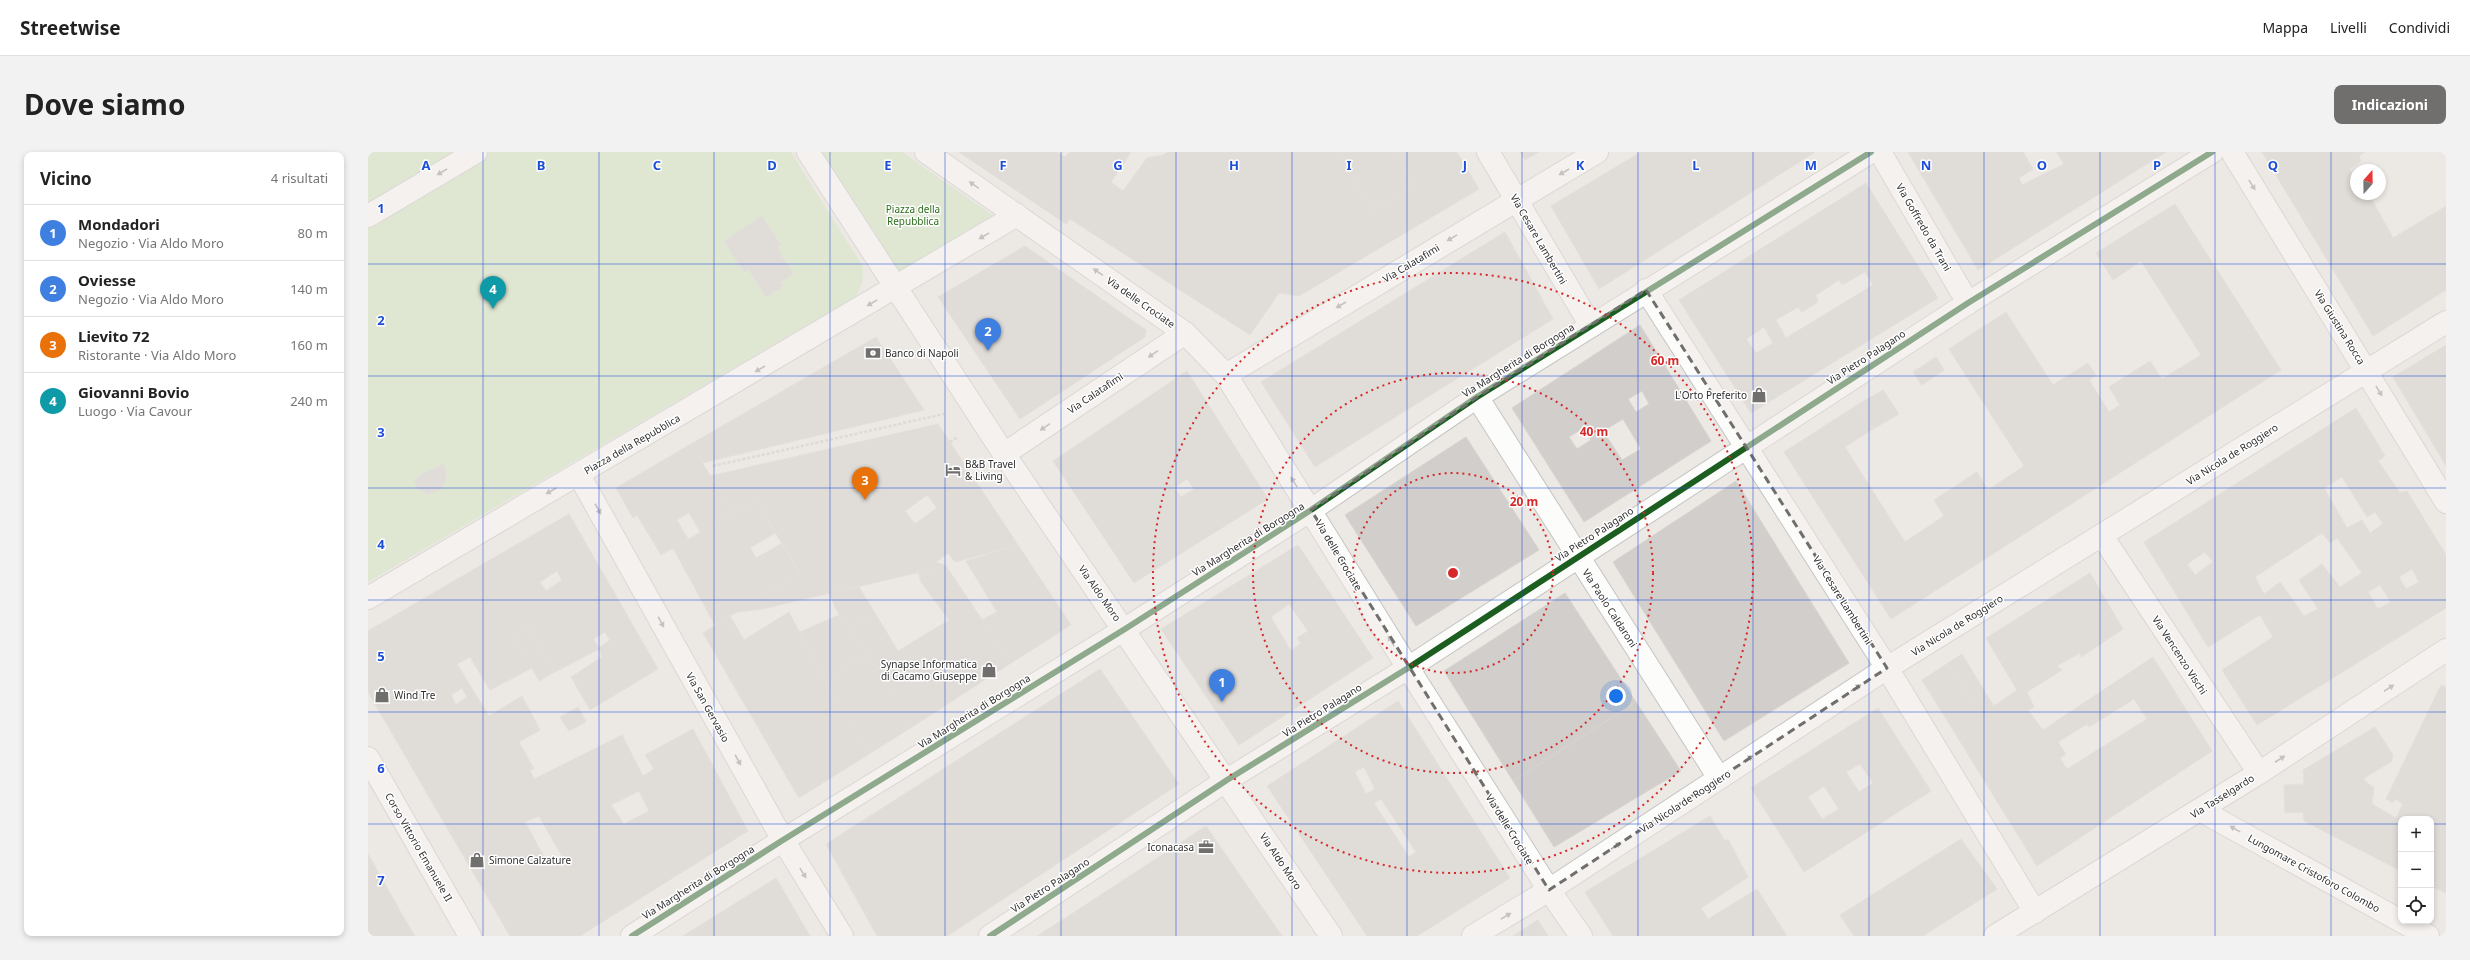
<!DOCTYPE html>
<html lang="it">
<meta charset="utf-8">
<style>
:root{--surface:#fff;--page:#f2f2f2;--text:#222;--muted:#767676;--line:#e0e0e0;--accent:#706f6e}
body{margin:0;font-family:"Noto Sans",sans-serif;background:var(--page);color:var(--text)}
.controls{position:absolute;right:12px;bottom:12px;display:grid;overflow:hidden;border-radius:8px;box-shadow:0 2px 6px #0003}
.controls button{width:36px;height:36px;display:grid;place-items:center;padding:0;border:0;border-bottom:1px solid var(--line);background:var(--surface);color:var(--text);font:20px sans-serif}
.compass{position:absolute;left:1982px;top:12px;width:36px;height:36px;border-radius:50%;background:var(--surface);box-shadow:0 2px 6px #0003;rotate:20deg}
.you{position:absolute;left:1248px;top:544px;width:14px;height:14px;margin:-10px;border:3px solid #fff;border-radius:50%;background:#1a73e8;box-shadow:0 0 0 6px #1a73e833}
.badge{display:grid;place-items:center;width:26px;height:26px;border-radius:50%;background:var(--accent);color:#fff;font-size:13px;font-weight:700}
.pin{position:absolute;translate:-50% -33px;filter:drop-shadow(0 1px 2px #0008)}
.pin::after{content:'';position:absolute;top:21px;width:14px;height:12px;background:inherit;clip-path:polygon(0 0,100% 0,50% 100%)}
.list{margin:0;padding:0;list-style:none}
h2{display:flex;justify-content:space-between;align-items:center;height:52px;margin:0;padding:0 16px;font-size:17px}
h2 small{font-size:13px;font-weight:400;color:var(--muted)}
.list li{display:grid;grid-template-columns:26px 1fr auto;gap:12px;align-items:center;box-sizing:border-box;height:56px;padding:0 16px;border-top:1px solid var(--line)}
.list b{display:block;font-size:15px;white-space:nowrap}
.list p{margin:0;font-size:13px;white-space:nowrap;color:var(--muted)}
.list em{font-size:13px;font-style:normal;color:var(--muted)}
.icon{flex:none;width:22px;height:22px;fill:none;stroke:currentColor;stroke-width:2;stroke-linecap:round;stroke-linejoin:round}
.map{position:relative;flex:none;width:2078px;height:784px;overflow:hidden;border-radius:8px}
header{display:flex;align-items:center;gap:24px;box-sizing:border-box;height:56px;padding:0 20px;background:var(--surface);border-bottom:1px solid var(--line)}
header strong{font-size:19px}
nav{display:flex;gap:22px;margin-inline-start:auto;font-size:14px}
.intro{display:flex;align-items:center;justify-content:space-between;box-sizing:border-box;height:96px;padding:0 24px}
h1{margin:0;font-size:28px}
.button{padding:10px 18px;border-radius:8px;background:var(--accent);color:#fff;font-size:14px;font-weight:700}
main{display:flex;gap:24px;padding:0 24px}
aside{flex:1;background:var(--surface);border-radius:8px;box-shadow:0 2px 6px #0003}
.map>svg:first-child{display:block}
.green{fill:#cee6be}
.building{fill:#d1cecb;stroke:#d7d4d0;fill-rule:evenodd}
.lines{fill:none;stroke-linecap:round;stroke-linejoin:round}
.street-casing{stroke:#c5c4c5;stroke-width:24}
.secondary-casing{stroke:#c5c4c5;stroke-width:24}
.path{stroke:#c9c9c8;stroke-width:2.5;stroke-dasharray:3 2;stroke-linecap:butt}
.street{stroke:#fcfcfb;stroke-width:22}
.secondary{stroke:#fcfcfb;stroke-width:22}
.cycleway-casing{stroke:#fff;stroke-width:8}
.cycleway{stroke:#1b5e20;stroke-width:6}
.oneway{fill:#959594}
.marked{fill:none;stroke:#706f6e;stroke-width:3;stroke-dasharray:8 5;stroke-linejoin:round}
.grid{fill:none;stroke:#1d4ed8;stroke-width:1;stroke-opacity:0.55}
.ring{fill:none;stroke:#d62828;stroke-width:2;stroke-dasharray:2 4}
.labels{text-anchor:middle;dominant-baseline:central;stroke-width:3;stroke-linejoin:round;paint-order:stroke}
.park-label{font-size:10px;fill:#2c6e1b;stroke:#fff}
.street-label{font-size:10px;fill:#2e2e2e;stroke:#fff}
.poi-label{font-size:10px;fill:#2e2e2e;stroke:#fff;text-anchor:start}
.grid-label{font-size:13px;text-anchor:middle;font-weight:bold;fill:#1d4ed8;stroke:#fff;stroke-width:3;stroke-linejoin:round;paint-order:stroke}
.centre{fill:#d62828;stroke:#fff;stroke-width:2}
.ring-label{font-size:12px;text-anchor:middle;font-weight:bold;fill:#d62828;stroke:#fff;stroke-width:3;stroke-linejoin:round;paint-order:stroke}
</style>
<header>
<strong>Streetwise</strong>
<nav><a>Mappa</a><a>Livelli</a><a>Condividi</a></nav>
</header>
<div class="intro"><h1>Dove siamo</h1><a class="button">Indicazioni</a></div>
<main>
<aside>
<h2>Vicino<small>4 risultati</small></h2>
<ul class="list">
<li><span class="badge" style="background:#3f7fe0">1</span><div><b>Mondadori</b><p>Negozio · Via Aldo Moro</p></div><em>80 m</em></li>
<li><span class="badge" style="background:#3f7fe0">2</span><div><b>Oviesse</b><p>Negozio · Via Aldo Moro</p></div><em>140 m</em></li>
<li><span class="badge" style="background:#e8710a">3</span><div><b>Lievito 72</b><p>Ristorante · Via Aldo Moro</p></div><em>160 m</em></li>
<li><span class="badge" style="background:#0f9aa8">4</span><div><b>Giovanni Bovio</b><p>Luogo · Via Cavour</p></div><em>240 m</em></li>
</ul>
</aside>
<div class="map">
<svg width="2078" height="784" viewBox="0 0 2078 784">
<rect width="100%" height="100%" fill="#ece8e4"/>
<g class="green">
<polygon points="0,0 423,0 495,115 494,131 488,144 0,430"/>
<polygon points="451,0 534,0 627,65 531,124"/>
</g>
<g class="building">
<polygon points="591,0 689,0 697,5 702,0 763,0 743,30 755,39 779,6 795,3 800,0 969,0 1005,59 1048,35 1029,0 1089,0 1111,37 931,144 911,141 882,183 702,67 698,72"/>
<polygon points="969,0 1029,0 1048,35 1005,59"/>
<polygon points="1152,0 1171,0 1157,8"/>
<polygon points="1273,0 1447,0 1231,137 1183,54"/>
<polygon points="1540,0 1655,0 1665,17 1651,26 1654,33 1696,12 1688,0 1798,0 1610,118"/>
<polygon points="1894,0 1997,0 1991,4 1993,9 1981,17 1988,27 1988,42 2001,42 2025,86 2078,54 2078,138 2005,184"/>
<path d="M1498 31 1570 146 1383 261 1311 148ZM1497 120 1505 133 1418 186 1408 168 1430 155 1434 160 1450 150 1448 143 1471 128 1474 133ZM1396 175 1405 191 1388 201 1378 187Z"/>
<polygon points="1807,52 1913,218 1523,467 1416,300 1489,253 1505,277 1477,295 1537,390 1576,364 1566,348 1609,320 1620,338 1656,314 1581,197 1638,160 1685,233 1720,211 1728,223 1721,228 1741,260 1752,253 1741,235 1782,209 1794,227 1833,203 1773,109 1745,128 1728,101"/>
<polygon points="394,64 413,93 409,96 425,122 412,130 415,134 398,145 380,117 376,120 356,89"/>
<polygon points="1137,80 1185,167 947,315 893,230"/>
<polygon points="657,94 778,178 777,185 652,267 570,145"/>
<path d="M1272 173 1343 289 1216 370 1144 256ZM1274 239 1281 252 1268 260 1260 247ZM1255 267 1273 297 1254 308 1235 279ZM1215 276 1223 288 1209 297 1201 285Z"/>
<polygon points="508,185 556,258 334,311 323,292"/>
<polygon points="2078,193 2078,314 2025,225"/>
<polygon points="1568,205 1576,218 1554,233 1545,220"/>
<path d="M819 219 900 347 766 431 685 309ZM819 327 826 337 813 345 806 336Z"/>
<polygon points="1515,238 1531,262 1505,277 1489,253"/>
<path d="M1988 256 2017 304 2010 309 2032 341 2039 339 2078 403V456L1889 573 1854 518 1905 485 1892 463 1840 495 1776 390ZM1974 325 1999 365 2007 360 2015 372 2002 381 1994 368 1979 376 1956 336ZM1954 381 1962 391 1969 386 1994 421 1972 435 1954 412 1931 428 1950 457 1936 464 1912 430 1896 442 1887 425ZM1837 400 1845 410 1827 423 1819 412ZM2044 417 2051 430 2038 437 2031 425ZM2012 433 2023 450 2010 457 2000 440Z"/>
<path d="M570 272 650 393 587 410 580 401 568 410 578 414 394 457 387 446 432 421 388 349 365 362 342 324ZM559 343 569 356 547 372 537 359Z"/>
<polygon points="1098,285 1171,398 1048,474 977,363"/>
<polygon points="323,292 365,362 333,381 321,361 309,368 320,387 293,403 269,363 265,366 248,336"/>
<polygon points="75,312 78,319 78,327 73,337 60,342 49,336 46,330 52,323"/>
<polygon points="1368,329 1481,511 1356,589 1245,410"/>
<polygon points="388,349 407,381 382,396 388,406 413,392 432,421 387,446 394,457 369,460 347,473 305,396"/>
<path d="M201 362 290 517 222 558 203 525 234 505 231 497 187 520 160 475 146 483 164 516 122 538 102 505 89 512 121 564 154 544 172 578 151 590 166 617 162 618 166 627 254 583 275 624 286 617 277 603 325 577 380 679 212 784H142L0 540V479ZM189 419 194 428 178 439 172 430ZM237 480 242 488 231 496 225 487ZM94 536 99 545 88 553 83 543ZM271 639 281 659 256 672 243 653ZM171 664 198 711 181 714 157 670Z"/>
<polygon points="650,393 703,473 643,511 613,468 629,460 598,409"/>
<path d="M930 393 1005 506 871 593 793 477ZM921 452 940 479 929 486 933 491 923 499 903 465Z"/>
<polygon points="578,414 643,511 544,575 481,477 507,461 530,499 581,468 553,430 550,419"/>
<path d="M1722 421 1755 477 1713 505 1712 501 1689 514 1694 518 1659 540 1666 555 1660 558 1675 578 1785 505 1844 599 1669 714 1554 528 1580 511 1603 548 1617 540 1626 554 1649 538 1618 486ZM1766 547 1779 567 1699 617 1692 606 1698 602 1690 590 1719 572 1721 575Z"/>
<polygon points="491,435 507,461 481,477 471,463 460,440"/>
<polygon points="1197,441 1268,550 1145,629 1076,519"/>
<polygon points="421,460 457,528 501,602 431,646 335,481 362,464 376,488"/>
<polygon points="471,463 498,502 457,528 432,480"/>
<polygon points="160,475 187,520 171,529 146,483"/>
<polygon points="498,502 544,575 501,602 457,528"/>
<polygon points="1594,502 1617,540 1603,548 1580,511"/>
<polygon points="732,517 811,632 579,784 509,784 458,692"/>
<polygon points="2073,533 2078,535 2078,741 2063,734 2063,667 2033,667 2033,719 1936,669 1935,660 1917,661 1916,633 1936,632 1935,618 2007,575 2025,603 2024,609 1995,627 2006,636 2004,652 2028,666 2035,652 2027,647 2025,651 2018,647"/>
<path d="M1030 549 1142 726 1049 784H999L899 634ZM996 615 1007 637 998 642 987 620ZM1013 647 1048 700 1041 705 1006 651Z"/>
<polygon points="1268,550 1313,619 1186,695 1145,629"/>
<polygon points="210,555 218,570 201,579 192,565"/>
<path d="M1510 556 1563 639 1436 720 1383 636ZM1492 612 1505 631 1491 640 1478 620ZM1456 634 1471 657 1454 667 1440 645Z"/>
<polygon points="1342,664 1357,689 1360,687 1380,725 1333,756 1340,767 1389,737 1419,784 1245,784 1217,740"/>
<polygon points="838,674 914,784 669,784 705,761"/>
<polygon points="1593,687 1629,737 1555,784 1486,784 1472,763"/>
<polygon points="0,702 35,764 47,784 0,784"/>
<polygon points="408,726 442,784 315,784"/>
<polygon points="1170,768 1180,784 1145,784"/>
</g>
<g class="lines">
<g class="street-casing">
<g id="street">
<polyline points="440,0 636,302 963,784"/>
<polyline points="558,0 817,181 858,223 1040,516 1181,738 1213,784"/>
<polyline points="1120,0 1223,174"/>
<polyline points="1512,0 1600,151"/>
<polyline points="1864,0 2078,350"/>
<polyline points="0,64 108,0"/>
<polyline points="1278,138 1519,516 1667,760"/>
<polyline points="858,223 1229,0"/>
<polyline points="1109,245 1351,626"/>
<polyline points="636,302 817,181"/>
<polyline points="211,323 415,688 474,784"/>
<polyline points="1734,384 1891,621"/>
<polyline points="0,446 649,63"/>
<polyline points="1832,658 2060,784"/>
<polyline points="264,784 415,688 757,477 943,358 1109,245 1503,0"/>
<polyline points="622,784 859,628 1040,516 1600,151 1844,0"/>
<polyline points="1105,784 1181,738 1519,516 2078,170"/>
<polyline points="1627,784 1891,621 2078,498"/>
</g>
</g>
<g class="secondary-casing">
<polyline id="secondary" points="0,606 102,784"/>
</g>
<g class="path">
<polyline points="582,290 590,285"/>
<polyline points="345,314 576,262"/>
</g>
<use href="#street" class="street"/>
<use href="#secondary" class="secondary"/>
<g class="cycleway-casing">
<g id="cycleway">
<polyline points="264,784 415,688 757,477 943,358 1109,245 1503,0"/>
<polyline points="622,784 859,628 1040,516 1600,151 1844,0"/>
</g>
</g>
<use href="#cycleway" class="cycleway"/>
</g>
<defs><path id="oneway-solid" d="M-6-.8H1V-3.2L6.5 0L1 3.2V.8H-6Z"/></defs>
<g class="oneway">
<use href="#oneway-solid" transform="translate(74 20) rotate(149)"/>
<use href="#oneway-solid" transform="translate(1196 20) rotate(150)"/>
<use href="#oneway-solid" transform="translate(606 33) rotate(-145)"/>
<use href="#oneway-solid" transform="translate(1884 33) rotate(58)"/>
<use href="#oneway-solid" transform="translate(616 84) rotate(149)"/>
<use href="#oneway-solid" transform="translate(1084 86) rotate(149)"/>
<use href="#oneway-solid" transform="translate(730 120) rotate(-145)"/>
<use href="#oneway-solid" transform="translate(504 151) rotate(149)"/>
<use href="#oneway-solid" transform="translate(973 153) rotate(149)"/>
<use href="#oneway-solid" transform="translate(785 202) rotate(146)"/>
<use href="#oneway-solid" transform="translate(392 217) rotate(149)"/>
<use href="#oneway-solid" transform="translate(2011 239) rotate(59)"/>
<use href="#oneway-solid" transform="translate(677 275) rotate(146)"/>
<use href="#oneway-solid" transform="translate(926 330) rotate(-122)"/>
<use href="#oneway-solid" transform="translate(183 339) rotate(150)"/>
<use href="#oneway-solid" transform="translate(230 357) rotate(61)"/>
<use href="#oneway-solid" transform="translate(293 470) rotate(61)"/>
<use href="#oneway-solid" transform="translate(1023 489) rotate(-121)"/>
<use href="#oneway-solid" transform="translate(1488 536) rotate(-33)"/>
<use href="#oneway-solid" transform="translate(2021 536) rotate(-33)"/>
<use href="#oneway-solid" transform="translate(1380 607) rotate(-33)"/>
<use href="#oneway-solid" transform="translate(1912 607) rotate(-33)"/>
<use href="#oneway-solid" transform="translate(370 608) rotate(61)"/>
<use href="#oneway-solid" transform="translate(1107 622) rotate(-122)"/>
<use href="#oneway-solid" transform="translate(1867 677) rotate(-151)"/>
<use href="#oneway-solid" transform="translate(1248 694) rotate(-33)"/>
<use href="#oneway-solid" transform="translate(435 721) rotate(58)"/>
<use href="#oneway-solid" transform="translate(1138 764) rotate(-31)"/>
</g>
<path d="M0 0H2078V784H0ZM1278 138 1519 516 1181 738 943 358 1109 245Z" fill="#ece8e4" fill-opacity=".55" fill-rule="evenodd"/>
<path class="marked" d="M1278 138 1519 516 1181 738 943 358 1109 245Z"/>
<path class="grid" d="M115 0V784M231 0V784M346 0V784M462 0V784M577 0V784M693 0V784M808 0V784M924 0V784M1039 0V784M1154 0V784M1270 0V784M1385 0V784M1501 0V784M1616 0V784M1732 0V784M1847 0V784M1963 0V784M0 112H2078M0 224H2078M0 336H2078M0 448H2078M0 560H2078M0 672H2033M2063 672H2078"/>
<g class="ring">
<circle cx="1085" cy="421" r="100"/>
<circle cx="1085" cy="421" r="200"/>
<circle cx="1085" cy="421" r="300"/>
</g>
<defs>
<g id="bank-bare" transform="scale(1.2)"><path d="M-6-4H6V4H-6ZM0-2.3a2.3 2.3 0 1 0 0 4.6a2.3 2.3 0 1 0 0-4.6Z" fill="#706f6e" stroke="#fff" stroke-width="2.5" paint-order="stroke"/></g>
<g id="shop-bare" transform="scale(1.2)"><path d="M-5-2.5h2.3a2.7 3.5 0 0 1 5.4 0H5L5.5 6h-11ZM-1.5-2.5h3a1.5 2.3 0 0 0-3 0Z" fill="#706f6e" stroke="#fff" stroke-width="2.5" paint-order="stroke"/></g>
<g id="hotel-bare" transform="scale(1.2)"><path d="M-6-4.5h1.5V1H6V5H4.5V3h-9V5H-6ZM-4 0a1.8 1.8 0 1 1 3.6 0ZM.5 0V-2.5h3Q6-2.5 6 0Z" fill="#706f6e" stroke="#fff" stroke-width="2.5" paint-order="stroke"/></g>
<g id="office-bare" transform="scale(1.2)"><path d="M-6-3h4V-5.5h4V-3h4V5H-6ZM-1-4.5V-3h2v-1.5ZM-6 0V1H6V0Z" fill="#706f6e" stroke="#fff" stroke-width="2.5" paint-order="stroke"/></g>
</defs>
<g fill-rule="evenodd">
<use href="#bank-bare" x="505" y="201"/>
<use href="#shop-bare" x="1391" y="243"/>
<use href="#hotel-bare" x="585" y="318"/>
<use href="#shop-bare" x="621" y="518"/>
<use href="#shop-bare" x="14" y="543"/>
<use href="#office-bare" x="838" y="695"/>
<use href="#shop-bare" x="109" y="708"/>
</g>
<g class="labels">
<g class="park-label">
<text x="545" y="57">Piazza della<tspan x="545" dy="12">Repubblica</tspan></text>
</g>
<g class="street-label">
<text transform="translate(1556 75) rotate(60)">Via Goffredo da Trani</text>
<text transform="translate(1171 87) rotate(60)">Via Cesare Lambertini</text>
<text transform="translate(1043 111) rotate(-31)">Via Calatafimi</text>
<text transform="translate(773 150) rotate(35)">Via delle Crociate</text>
<text transform="translate(1972 175) rotate(58)">Via Giustina Rocca</text>
<text transform="translate(1498 205) rotate(-33)">Via Pietro Palagano</text>
<text transform="translate(1150 208) rotate(-32)">Via Margherita di Borgogna</text>
<text transform="translate(727 241) rotate(-34)">Via Calatafimi</text>
<text transform="translate(264 292) rotate(-30)">Piazza della Repubblica</text>
<text transform="translate(1864 302) rotate(-32)">Via Nicola de Roggiero</text>
<text transform="translate(1226 382) rotate(-33)">Via Pietro Palagano</text>
<text transform="translate(880 387) rotate(-32)">Via Margherita di Borgogna</text>
<text transform="translate(971 403) rotate(59)">Via delle Crociate</text>
<text transform="translate(732 441) rotate(55)">Via Aldo Moro</text>
<text transform="translate(1475 448) rotate(58)">Via Cesare Lambertini</text>
<text transform="translate(1242 456) rotate(57)">Via Paolo Caldaroni</text>
<text transform="translate(1589 473) rotate(-32)">Via Nicola de Roggiero</text>
<text transform="translate(1812 503) rotate(57)">Via Vencenzo Vischi</text>
<text transform="translate(340 555) rotate(61)">Via San Gervasio</text>
<text transform="translate(954 558) rotate(-32)">Via Pietro Palagano</text>
<text transform="translate(606 559) rotate(-32)">Via Margherita di Borgogna</text>
<text transform="translate(1854 644) rotate(-32)">Via Tasselgardo</text>
<text transform="translate(1317 649) rotate(-33)">Via Nicola de Roggiero</text>
<text transform="translate(1142 677) rotate(58)">Via delle Crociate</text>
<text transform="translate(51 695) rotate(60)">Corso Vittorio Emanuele II</text>
<text transform="translate(913 709) rotate(56)">Via Aldo Moro</text>
<text transform="translate(1946 721) rotate(29)">Lungomare Cristoforo Colombo</text>
<text transform="translate(330 730) rotate(-32)">Via Margherita di Borgogna</text>
<text transform="translate(682 733) rotate(-33)">Via Pietro Palagano</text>
</g>
<g class="poi-label">
<text x="517" y="201">Banco di Napoli</text>
<text x="1379" y="243" text-anchor="end">L'Orto Preferito</text>
<text x="597" y="312">B&amp;B Travel<tspan x="597" dy="12">&amp; Living</tspan></text>
<text x="609" y="512" text-anchor="end">Synapse Informatica<tspan x="609" dy="12">di Cacamo Giuseppe</tspan></text>
<text x="26" y="543">Wind Tre</text>
<text x="826" y="695" text-anchor="end">Iconacasa</text>
<text x="121" y="708">Simone Calzature</text>
</g>
</g>
<g class="grid-label">
<text x="58" y="18">A</text>
<text x="173" y="18">B</text>
<text x="289" y="18">C</text>
<text x="404" y="18">D</text>
<text x="520" y="18">E</text>
<text x="635" y="18">F</text>
<text x="750" y="18">G</text>
<text x="866" y="18">H</text>
<text x="981" y="18">I</text>
<text x="1097" y="18">J</text>
<text x="1212" y="18">K</text>
<text x="1328" y="18">L</text>
<text x="1443" y="18">M</text>
<text x="1558" y="18">N</text>
<text x="1674" y="18">O</text>
<text x="1789" y="18">P</text>
<text x="1905" y="18">Q</text>
<text x="13" y="61">1</text>
<text x="13" y="173">2</text>
<text x="13" y="285">3</text>
<text x="13" y="397">4</text>
<text x="13" y="509">5</text>
<text x="13" y="621">6</text>
<text x="13" y="733">7</text>
</g>
<circle cx="1085" cy="421" r="6" class="centre"/>
<g class="ring-label">
<text x="1297" y="213">60 m</text>
<text x="1226" y="284">40 m</text>
<text x="1156" y="354">20 m</text>
</g>
</svg>
<div class="controls">
<button>+</button>
<button>−</button>
<button><svg class="icon" aria-label="locate" viewBox="0 0 24 24"><circle cx="12" cy="12" r="6"/><path d="M12 2v4M12 18v4M2 12h4M18 12h4"/></svg></button>
</div>
<svg class="compass" viewBox="-18 -18 36 36"><path d="M0-13l5 13h-10z" fill="#e53935"/><path d="M0 13l5-13h-10z" fill="#767676"/></svg>
<div class="you"></div>
<div class="pin badge" style="left:854px;top:550px;background:#3f7fe0">1</div>
<div class="pin badge" style="left:620px;top:199px;background:#3f7fe0">2</div>
<div class="pin badge" style="left:497px;top:348px;background:#e8710a">3</div>
<div class="pin badge" style="left:125px;top:157px;background:#0f9aa8">4</div>
</div>
</main>
